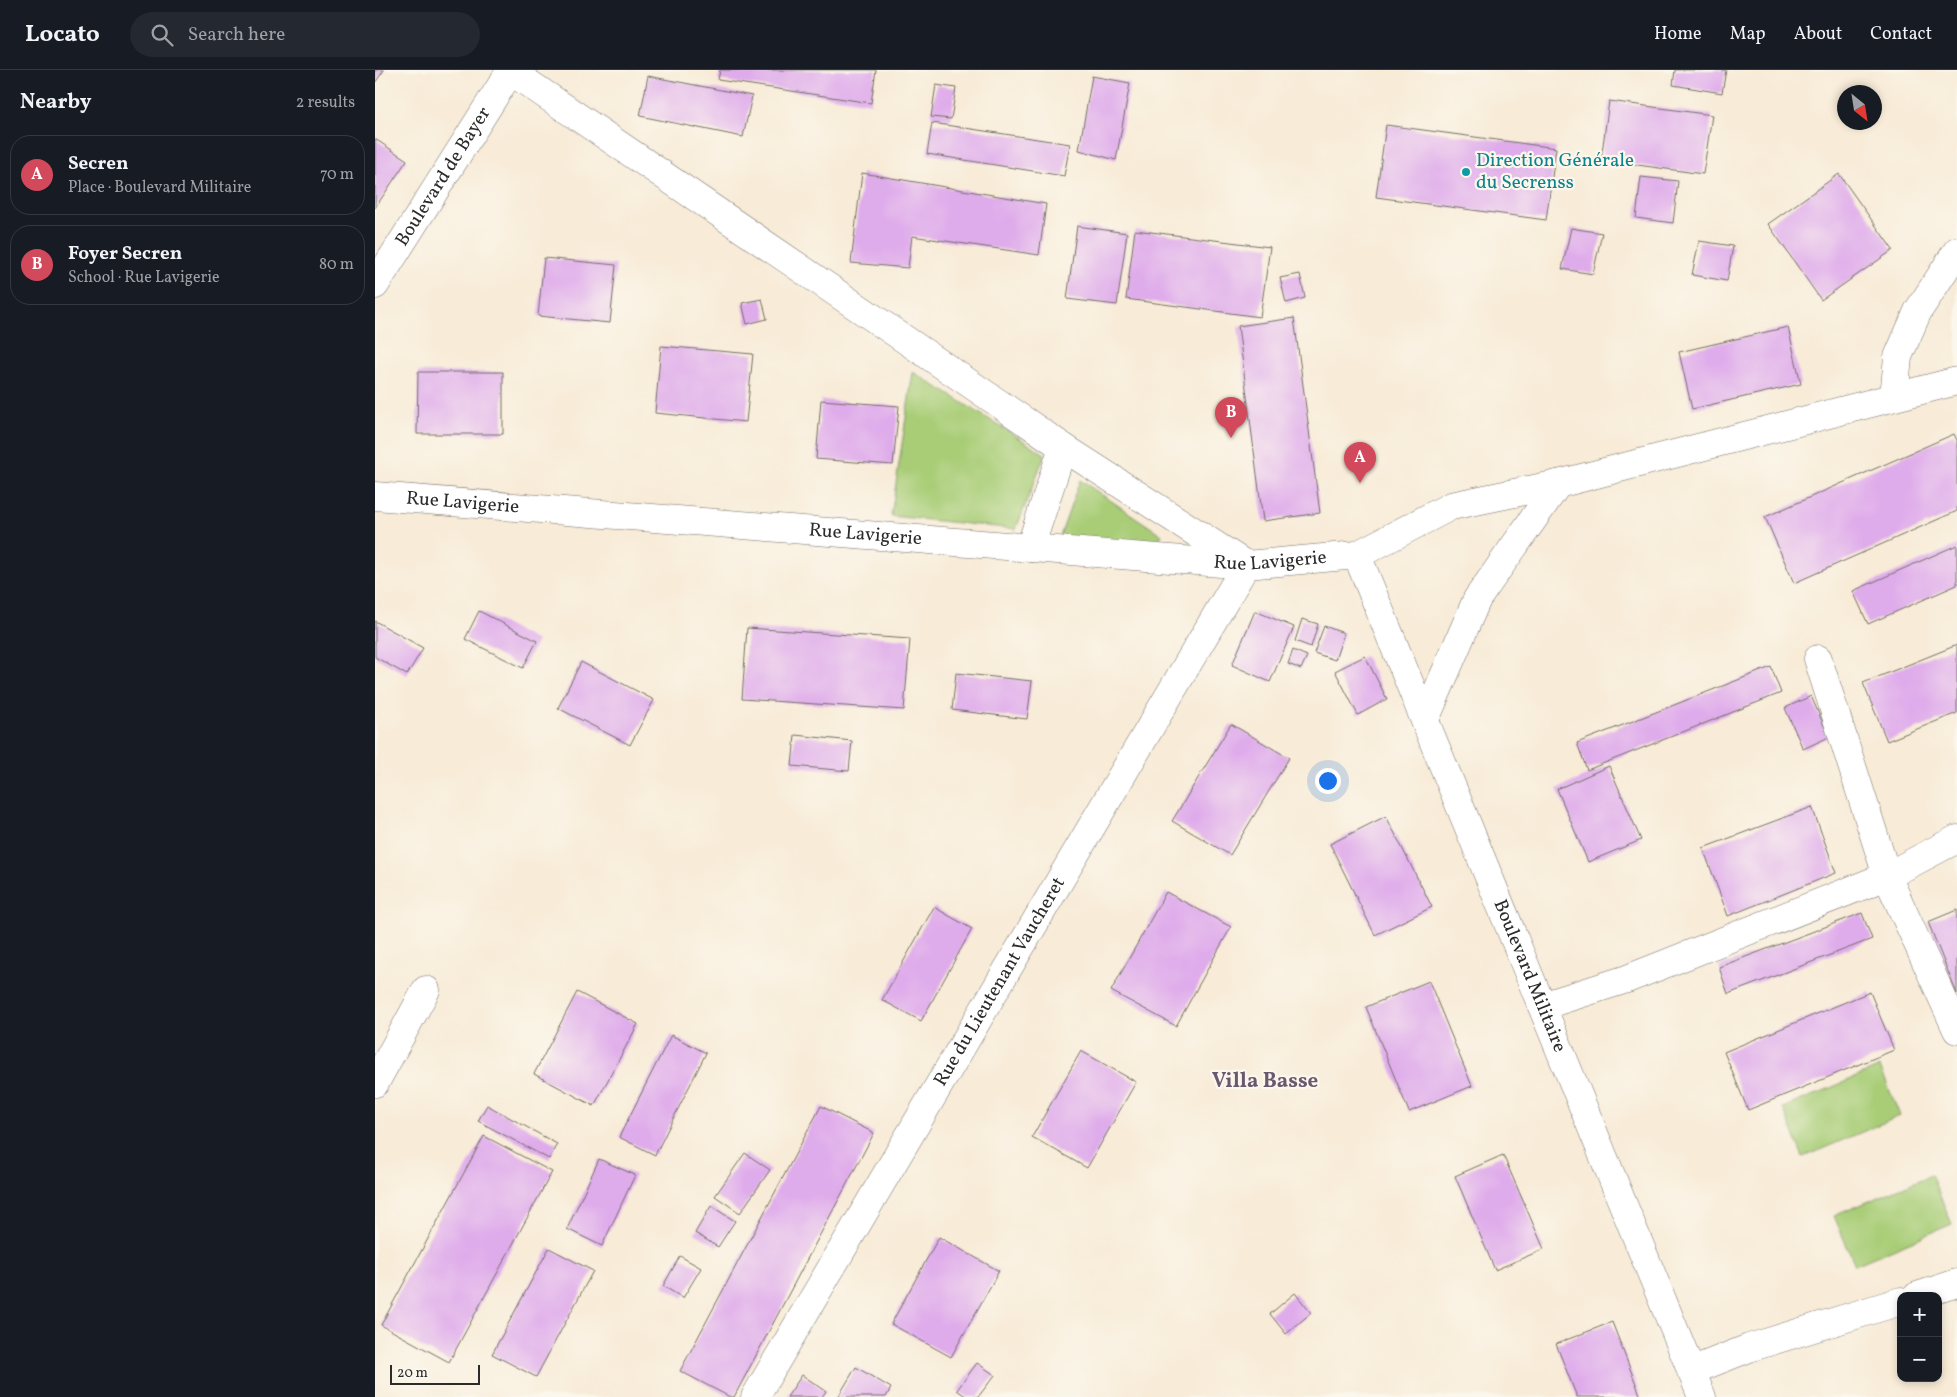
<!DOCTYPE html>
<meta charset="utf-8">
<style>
:root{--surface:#171b24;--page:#242831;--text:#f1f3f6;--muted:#9ea1a6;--line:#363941;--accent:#d1495b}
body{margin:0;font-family:Vollkorn,serif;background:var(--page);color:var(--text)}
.controls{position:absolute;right:15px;bottom:15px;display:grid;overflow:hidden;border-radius:10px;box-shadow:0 2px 8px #0003}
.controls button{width:45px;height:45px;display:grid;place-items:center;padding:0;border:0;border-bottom:1px solid var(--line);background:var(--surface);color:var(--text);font:25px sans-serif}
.compass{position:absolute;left:1462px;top:15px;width:45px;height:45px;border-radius:50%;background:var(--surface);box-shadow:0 2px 8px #0003;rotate:150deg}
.scale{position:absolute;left:15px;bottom:12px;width:90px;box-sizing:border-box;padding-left:5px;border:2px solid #2b2b2b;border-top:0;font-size:14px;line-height:18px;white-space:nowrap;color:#2b2b2b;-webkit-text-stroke:4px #fbf7ec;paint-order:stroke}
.you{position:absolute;left:952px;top:710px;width:18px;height:18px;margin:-12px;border:4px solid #fff;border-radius:50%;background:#1a73e8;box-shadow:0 0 0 8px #1a73e833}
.badge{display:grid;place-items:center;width:32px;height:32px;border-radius:50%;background:var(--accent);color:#fff;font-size:16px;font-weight:700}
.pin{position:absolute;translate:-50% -41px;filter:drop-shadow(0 1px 2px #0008)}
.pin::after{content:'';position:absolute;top:26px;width:18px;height:15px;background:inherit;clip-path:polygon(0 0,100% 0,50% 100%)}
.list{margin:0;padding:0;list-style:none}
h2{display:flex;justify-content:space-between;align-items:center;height:65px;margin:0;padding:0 20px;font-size:21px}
h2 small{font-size:16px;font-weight:400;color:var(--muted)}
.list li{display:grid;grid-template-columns:32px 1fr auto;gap:15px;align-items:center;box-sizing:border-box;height:80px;margin:0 10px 10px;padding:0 10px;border:1px solid var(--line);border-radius:20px}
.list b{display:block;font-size:19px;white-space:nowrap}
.list p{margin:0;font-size:16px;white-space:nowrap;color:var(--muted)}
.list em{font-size:16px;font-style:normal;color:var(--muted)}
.icon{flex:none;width:28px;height:28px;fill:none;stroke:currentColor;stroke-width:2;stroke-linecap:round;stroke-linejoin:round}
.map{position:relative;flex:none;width:1582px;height:1327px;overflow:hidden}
header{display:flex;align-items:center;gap:30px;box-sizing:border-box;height:70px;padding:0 25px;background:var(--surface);border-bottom:1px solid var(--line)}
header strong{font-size:24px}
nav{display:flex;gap:28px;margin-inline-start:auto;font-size:18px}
.search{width:350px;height:45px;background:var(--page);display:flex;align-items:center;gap:12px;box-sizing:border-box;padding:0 18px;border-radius:28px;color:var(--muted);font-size:19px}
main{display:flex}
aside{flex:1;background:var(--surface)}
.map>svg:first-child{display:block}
.green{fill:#a9cd77;stroke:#6a7c51}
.building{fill:#dfaceb}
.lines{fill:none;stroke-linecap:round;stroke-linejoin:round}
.street-casing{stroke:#736e67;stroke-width:29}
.street{stroke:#fff;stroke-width:28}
.culture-dot{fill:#0f9aa8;stroke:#fbf7ec;stroke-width:2}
.labels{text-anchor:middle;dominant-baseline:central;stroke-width:4.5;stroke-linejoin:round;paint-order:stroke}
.culture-label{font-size:19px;fill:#0d838f;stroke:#fbf7ec;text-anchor:start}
.street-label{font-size:19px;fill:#2b2b2b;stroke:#fbf7ec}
.quarter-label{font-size:21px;font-weight:bold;fill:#6a586e;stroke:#fbf7ec}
</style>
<header>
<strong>Locato</strong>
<div class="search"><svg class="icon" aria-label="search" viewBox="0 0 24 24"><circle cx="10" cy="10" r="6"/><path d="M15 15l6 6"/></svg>Search here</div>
<nav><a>Home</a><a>Map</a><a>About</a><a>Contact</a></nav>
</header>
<main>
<aside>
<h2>Nearby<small>2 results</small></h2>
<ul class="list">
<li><span class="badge">A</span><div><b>Secren</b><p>Place · Boulevard Militaire</p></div><em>70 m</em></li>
<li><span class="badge">B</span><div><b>Foyer Secren</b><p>School · Rue Lavigerie</p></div><em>80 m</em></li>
</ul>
</aside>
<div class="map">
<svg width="1582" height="1327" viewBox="0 0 1582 1327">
<rect width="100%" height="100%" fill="#fbf7ec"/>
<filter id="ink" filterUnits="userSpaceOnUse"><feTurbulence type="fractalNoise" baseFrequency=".02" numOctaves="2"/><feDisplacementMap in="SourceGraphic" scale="10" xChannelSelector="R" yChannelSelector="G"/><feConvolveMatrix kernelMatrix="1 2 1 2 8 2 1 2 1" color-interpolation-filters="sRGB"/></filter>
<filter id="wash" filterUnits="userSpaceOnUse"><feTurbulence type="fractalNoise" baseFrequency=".0096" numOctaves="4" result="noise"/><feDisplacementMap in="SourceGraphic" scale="20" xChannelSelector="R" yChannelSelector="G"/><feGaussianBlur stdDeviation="1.12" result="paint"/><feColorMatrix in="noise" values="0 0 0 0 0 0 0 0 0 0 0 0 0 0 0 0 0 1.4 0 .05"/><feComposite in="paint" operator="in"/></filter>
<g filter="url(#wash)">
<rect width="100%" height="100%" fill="#f8ebd7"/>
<g class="green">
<polygon points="538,302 670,384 641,459 516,446"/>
<polygon points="705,410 787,465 781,475 684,469"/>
<polygon points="1505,997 1525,1046 1428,1087 1408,1038"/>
<polygon points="1556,1105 1577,1154 1480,1195 1459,1146"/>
</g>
<g id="blocks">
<g class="building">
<polygon points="0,0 9,0 0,13"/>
<polygon points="345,0 501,0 496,33 343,10"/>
<polygon points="1300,0 1351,0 1347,23 1298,15"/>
<polygon points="273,6 377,26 368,67 265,46"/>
<polygon points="717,6 755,13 741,90 704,80"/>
<polygon points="561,15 581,18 576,49 556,47"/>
<polygon points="1234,31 1337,45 1328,104 1226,90"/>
<polygon points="557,53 695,74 689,106 552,84"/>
<polygon points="1011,55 1181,78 1171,150 1001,127"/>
<polygon points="0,69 32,90 0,138"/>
<polygon points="487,103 671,134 664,185 537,166 533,198 476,193"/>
<polygon points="1464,104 1518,180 1446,230 1393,154"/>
<polygon points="1266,107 1303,111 1298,153 1261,148"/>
<polygon points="702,156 752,163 742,235 692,229"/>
<polygon points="1196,158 1227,163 1218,204 1187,199"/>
<polygon points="760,160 895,177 885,247 751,229"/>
<polygon points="1324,171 1358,176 1352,211 1317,205"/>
<polygon points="169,188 241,195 235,253 163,246"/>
<polygon points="925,204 930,228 911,233 905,208"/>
<polygon points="387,229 392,249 372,254 367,233"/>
<polygon points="919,248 945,443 888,451 863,256"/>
<polygon points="1413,257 1426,314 1317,339 1304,282"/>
<polygon points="286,276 378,284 371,352 280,343"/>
<polygon points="43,302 128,302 128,364 42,364"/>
<polygon points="446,330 524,336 518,395 441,389"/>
<polygon points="1579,364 1582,370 1582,441 1419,513 1390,447"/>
<polygon points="1582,475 1582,515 1493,554 1478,521"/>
<polygon points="104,541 162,571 148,598 90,569"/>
<polygon points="880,541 919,557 895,612 857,595"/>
<polygon points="927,549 943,554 936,577 920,571"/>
<polygon points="0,551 48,578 32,605 0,587"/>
<polygon points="949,556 969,563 960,590 939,583"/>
<polygon points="372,558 535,569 529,640 367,629"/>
<polygon points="1582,575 1582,643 1512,671 1488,613"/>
<polygon points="918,580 932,586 926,599 913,594"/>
<polygon points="990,586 1012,629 983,645 960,601"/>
<polygon points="206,592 279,630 255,675 183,638"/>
<polygon points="1396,597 1406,623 1212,700 1202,673"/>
<polygon points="581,603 657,611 652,649 577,640"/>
<polygon points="1436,626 1454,667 1428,679 1410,638"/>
<polygon points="856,654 914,688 855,785 797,751"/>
<polygon points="420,665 477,671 474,701 417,696"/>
<polygon points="1234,696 1266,770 1213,792 1182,719"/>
<polygon points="1437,737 1461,803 1353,846 1328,778"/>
<polygon points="1011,746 1057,837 1000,865 955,774"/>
<polygon points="791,822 856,857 801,956 736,921"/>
<polygon points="559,837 597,859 546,951 507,930"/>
<polygon points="1582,840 1582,924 1553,852"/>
<polygon points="1487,843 1497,869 1353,924 1344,897"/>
<polygon points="1054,911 1097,1016 1034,1042 991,937"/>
<polygon points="202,922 263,954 219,1036 159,1004"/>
<polygon points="1495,922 1519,980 1373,1040 1349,982"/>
<polygon points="296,965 331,983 280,1085 244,1067"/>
<polygon points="706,981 761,1012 712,1098 657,1067"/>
<polygon points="112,1035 182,1074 174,1089 103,1051"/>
<polygon points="446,1036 499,1063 359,1327 355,1327 305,1301"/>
<polygon points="109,1066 177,1102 74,1292 6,1255"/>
<polygon points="370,1083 395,1100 365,1143 340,1126"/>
<polygon points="1128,1085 1169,1179 1120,1200 1080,1106"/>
<polygon points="224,1089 260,1105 227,1176 192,1159"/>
<polygon points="336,1136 360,1151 343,1177 320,1163"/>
<polygon points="564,1167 624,1201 576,1287 516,1254"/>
<polygon points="174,1178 218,1201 161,1307 117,1284"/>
<polygon points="305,1186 326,1198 308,1228 288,1216"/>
<polygon points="920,1223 936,1243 911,1264 895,1244"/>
<polygon points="1237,1252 1266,1327 1202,1327 1181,1274"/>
<polygon points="602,1293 620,1305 603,1327 592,1327 582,1320"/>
<polygon points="481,1297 516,1318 511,1327 463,1327"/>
<polygon points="427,1305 451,1321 447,1327 412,1327"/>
</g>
</g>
</g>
<g filter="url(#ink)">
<use href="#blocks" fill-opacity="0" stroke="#736e67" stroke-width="1"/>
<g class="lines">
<g class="street-casing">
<g id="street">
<polyline points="134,0 688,377 868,493"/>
<path id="s1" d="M0 215 136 0"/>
<polyline points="1519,327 1523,287 1543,241 1582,181"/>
<path id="s2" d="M0 426 871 495 982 485 1076 436 1183 414 1582 311"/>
<polyline points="655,478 688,377"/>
<path id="s3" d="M982 485 1327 1327"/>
<polyline points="1443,589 1512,806 1582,960"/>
<polyline points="1050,650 1102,529 1183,414"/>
<polyline points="1167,936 1252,909 1512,806 1582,769"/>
<polyline points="0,1013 51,920"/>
<polyline points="1542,1226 1582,1213"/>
<polyline points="1316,1301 1374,1278 1526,1231"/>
<path id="s4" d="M380 1327 871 495"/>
</g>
</g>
<use href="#street" class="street"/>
</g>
</g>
<circle class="culture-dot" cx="1091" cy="102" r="5"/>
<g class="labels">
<g class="culture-label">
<text x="1101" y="91">Direction Générale<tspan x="1101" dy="22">du Secrenss</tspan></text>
</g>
<g class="street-label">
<text stroke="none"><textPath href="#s1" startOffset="128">Boulevard de Bayer</textPath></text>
<text stroke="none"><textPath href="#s2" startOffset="88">Rue Lavigerie</textPath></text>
<text stroke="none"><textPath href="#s2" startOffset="492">Rue Lavigerie</textPath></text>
<text stroke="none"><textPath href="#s2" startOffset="898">Rue Lavigerie</textPath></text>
<text stroke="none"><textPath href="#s3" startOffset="455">Boulevard Militaire</textPath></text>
<text stroke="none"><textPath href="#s4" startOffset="482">Rue du Lieutenant Vaucheret</textPath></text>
</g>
<g class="quarter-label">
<text x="890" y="1011">Villa Basse</text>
</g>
</g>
</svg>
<div class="controls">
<button>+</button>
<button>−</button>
</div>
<svg class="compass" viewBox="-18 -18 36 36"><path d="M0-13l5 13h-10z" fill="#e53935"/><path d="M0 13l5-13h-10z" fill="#9ea1a6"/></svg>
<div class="scale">20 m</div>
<div class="you"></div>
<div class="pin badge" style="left:985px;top:413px">A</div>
<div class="pin badge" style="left:856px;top:368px">B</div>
</div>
</main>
